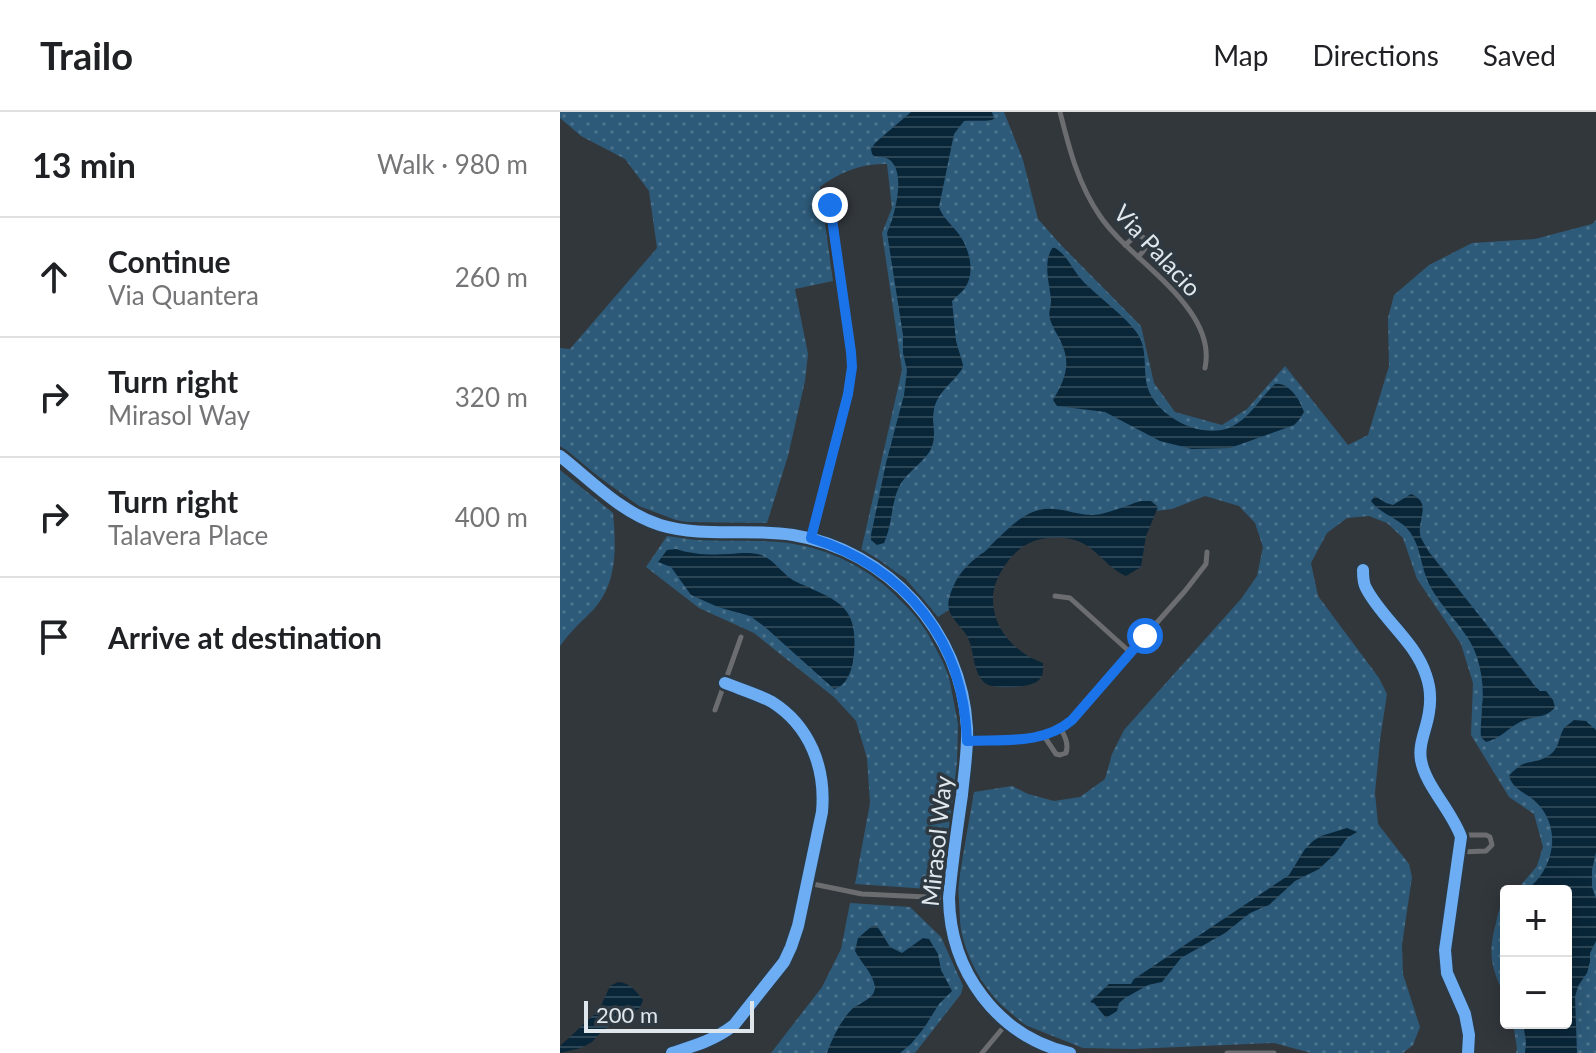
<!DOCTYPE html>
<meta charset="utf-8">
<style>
:root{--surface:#fff;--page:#f6f6f6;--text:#202124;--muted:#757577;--line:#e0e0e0}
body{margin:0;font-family:Lato,sans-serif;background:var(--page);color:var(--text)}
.controls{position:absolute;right:24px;bottom:24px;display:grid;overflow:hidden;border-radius:8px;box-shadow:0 4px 20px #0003}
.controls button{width:72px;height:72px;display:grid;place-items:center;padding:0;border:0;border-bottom:2px solid var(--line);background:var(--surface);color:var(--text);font:40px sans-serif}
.scale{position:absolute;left:24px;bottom:20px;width:170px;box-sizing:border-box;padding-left:8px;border:4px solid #e0e7ec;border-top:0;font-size:22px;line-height:28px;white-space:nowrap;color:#e0e7ec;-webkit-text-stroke:6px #2e3840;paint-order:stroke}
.stop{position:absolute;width:24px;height:24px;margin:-18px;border:6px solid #1a73e8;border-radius:50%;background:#fff}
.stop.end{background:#1a73e8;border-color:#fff;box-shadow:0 2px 8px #0008}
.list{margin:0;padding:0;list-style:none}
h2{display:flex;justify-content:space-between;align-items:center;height:104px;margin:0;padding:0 32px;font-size:34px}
h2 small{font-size:26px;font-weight:400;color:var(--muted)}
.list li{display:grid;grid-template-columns:52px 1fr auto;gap:24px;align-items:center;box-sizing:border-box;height:120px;padding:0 32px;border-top:2px solid var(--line)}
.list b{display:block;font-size:30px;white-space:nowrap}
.list p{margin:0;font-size:26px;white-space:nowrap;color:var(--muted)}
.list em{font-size:26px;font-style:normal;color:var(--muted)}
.icon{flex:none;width:44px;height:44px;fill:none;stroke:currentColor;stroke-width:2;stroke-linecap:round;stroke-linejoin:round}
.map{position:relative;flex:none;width:1036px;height:941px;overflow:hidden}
header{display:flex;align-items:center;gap:48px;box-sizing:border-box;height:112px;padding:0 40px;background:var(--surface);border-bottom:2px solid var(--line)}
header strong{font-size:38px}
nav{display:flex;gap:44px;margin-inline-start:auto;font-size:28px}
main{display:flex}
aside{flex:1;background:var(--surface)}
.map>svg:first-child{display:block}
.grass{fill:url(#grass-dots)}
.water{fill:url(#water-rules)}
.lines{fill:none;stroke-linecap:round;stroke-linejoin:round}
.street{stroke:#6b6d70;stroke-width:5}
.cycleway-casing{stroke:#2e3840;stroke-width:17}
.cycleway{stroke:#6dadf4;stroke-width:12}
.route{stroke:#1a73e8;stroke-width:10}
.labels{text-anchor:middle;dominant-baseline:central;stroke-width:7;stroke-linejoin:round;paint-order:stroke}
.street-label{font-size:24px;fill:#e0e7ec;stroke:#2e3840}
</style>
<header>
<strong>Trailo</strong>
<nav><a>Map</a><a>Directions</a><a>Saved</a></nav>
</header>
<main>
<aside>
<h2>13 min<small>Walk · 980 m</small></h2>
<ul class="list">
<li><svg class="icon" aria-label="ahead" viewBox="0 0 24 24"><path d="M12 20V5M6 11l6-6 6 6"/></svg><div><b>Continue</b><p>Via Quantera</p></div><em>260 m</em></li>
<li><svg class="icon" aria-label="right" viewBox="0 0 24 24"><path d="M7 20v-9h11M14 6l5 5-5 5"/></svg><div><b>Turn right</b><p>Mirasol Way</p></div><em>320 m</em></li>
<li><svg class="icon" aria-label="right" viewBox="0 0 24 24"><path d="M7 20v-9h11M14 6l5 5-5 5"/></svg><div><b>Turn right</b><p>Talavera Place</p></div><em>400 m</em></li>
<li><svg class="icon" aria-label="arrive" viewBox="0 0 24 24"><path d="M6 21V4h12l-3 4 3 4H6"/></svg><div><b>Arrive at destination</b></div></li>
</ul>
</aside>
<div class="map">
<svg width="1036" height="941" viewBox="0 0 1036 941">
<defs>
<pattern id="grass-dots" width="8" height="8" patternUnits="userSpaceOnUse" patternTransform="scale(2)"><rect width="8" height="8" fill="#2d5a79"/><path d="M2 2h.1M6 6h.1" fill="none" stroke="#4b728c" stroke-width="1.8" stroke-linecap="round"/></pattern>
<pattern id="water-rules" width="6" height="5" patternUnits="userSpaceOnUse" patternTransform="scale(2)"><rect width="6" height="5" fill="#092639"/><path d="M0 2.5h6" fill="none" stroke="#2d4656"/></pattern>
</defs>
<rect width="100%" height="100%" fill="#32373c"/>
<g class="grass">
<path d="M0 0H444L463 48 478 107 501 133 581 214 594 271 615 300 662 313 687 297 725 254 788 333 808 323 829 254 828 206 834 183 869 153 912 131 975 127 1032 112 1036 108V941H956L957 937 953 911H1006V779H956L977 754 983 735 974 702 949 685 911 623 913 571 901 532 857 467 843 426 827 411 809 404 787 406 767 421 751 451 758 484 819 566 827 582 820 628 815 681 818 712 849 752 852 765 842 833 843 862 860 915 853 933 843 941H751L714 931 572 937 523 936 465 913 433 886 416 864 401 825 398 772 414 680 452 674 468 682 494 689 520 685 545 667 552 642 564 618 681 487 697 464 703 435 695 411 679 394 645 384 612 397 495 411 442 441 404 488 378 505 345 466 301 439 342 258 322 121 332 96 327 52C303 51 279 60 260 75L273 169 235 177 248 242 245 269 228 344 207 411 121 410 79 394 39 365 0 334V236L10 237 97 136 89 79 65 47 21 24 0 6Z"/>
<path d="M0 358 53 401C56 434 58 470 34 497 22 509 10 520 0 534Z"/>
<polygon points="107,424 138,427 197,427 234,431 258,436 297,451 328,476 361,509 388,559 398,612 397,653 383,778 295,772 310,691 307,646 296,609 275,586 194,521 139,496 86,455"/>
<path d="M946 788V887C932 857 927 844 936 811 938 802 939 794 946 788Z"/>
<polygon points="290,791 350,795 381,825 403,874 401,882 355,941 211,941 262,875 281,837"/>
</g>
<g class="water">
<path d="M351 0H432L434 7C428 10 413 8 404 9L394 22 379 95C383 106 391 112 398 121 409 135 416 160 405 176 402 180 396 185 392 189L396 229 403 253 402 257C393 271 378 279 374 297 371 312 378 324 370 339 361 353 345 361 338 377 331 394 332 414 324 431L317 433 311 428V423L326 351 344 283 347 258 343 241V223L327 121C336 101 352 41 315 45L312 42 311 37 315 31Z"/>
<path d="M493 135C506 141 511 155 521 167 536 184 573 209 581 228 587 244 583 262 588 277 599 306 642 328 671 315 690 306 700 286 715 272 729 270 740 288 744 300L739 308 734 313 670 336 632 337 600 329 545 300 497 294 493 288C503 271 511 255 503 235 500 226 493 217 490 207 488 200 491 196 491 189 490 172 482 150 493 135Z"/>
<path d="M851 382C872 391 858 406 860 422 861 428 866 434 869 440L975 574 980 579H986L993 588 995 595C986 607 974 603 960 610 948 616 940 627 926 630L921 625C920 615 922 605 922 594 924 578 922 561 917 545 908 517 882 498 869 472 861 456 861 435 850 420 840 406 821 403 811 389L815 384 826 391 833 393Z"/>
<path d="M581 389H591L598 395 586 424 581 455 566 464C546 456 535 432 511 427 500 425 484 425 474 429 453 436 433 465 433 487 433 518 456 541 483 551 483 558 484 563 479 568 472 576 433 578 425 571 412 560 415 539 407 524 400 512 385 503 389 487 393 470 402 457 416 446 422 441 426 440 430 434 448 417 467 394 494 397 507 398 519 403 532 403 546 403 567 393 581 389Z"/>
<path d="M116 437C134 443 151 443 170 442 180 441 192 440 201 443 213 447 220 459 230 466 236 471 245 473 252 477 287 492 297 503 294 542 293 555 288 574 274 577L205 515 190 504 158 495 131 483 111 455 98 450 107 438Z"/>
<path d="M1014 608 1026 609 1036 618V740L1032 758V775L1036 787V829L1030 841V850L1027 861 1018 874 1015 885 1017 941H965L966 930 963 911H1006V779H965C994 759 1003 716 976 690 967 681 953 678 949 664 966 644 973 654 988 644 1000 637 998 626 1004 616 1007 613 1011 611 1014 608Z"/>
<polygon points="787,716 797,720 787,726 776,741 759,757 735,769 709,793 690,801 665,821 621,846 602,870 588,873 565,886 559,891 557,899 546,906 534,891 530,890 549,872 571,872 574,867 592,855 729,763 745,737 753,729 761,724"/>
<path d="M312 814H317L330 835 342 841 363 826 369 827 378 842 381 858 392 879 379 892 364 916 351 932 340 941H267C272 927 281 908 292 897 300 890 319 886 314 871 312 861 300 849 295 839L298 826Z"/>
<path d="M58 870C69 870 77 880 83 888L80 896 43 918 32 930 21 936 0 941V934L39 898 50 874Z"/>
</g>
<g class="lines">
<g class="street">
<path d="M500 0C509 36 518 72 540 104 570 149 658 195 645 256"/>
<path d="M565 133 577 123C593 127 586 137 578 145"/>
<path d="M0 344C32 369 60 400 100 413 143 426 189 416 233 423 328 438 402 520 407 616 408 638 404 661 402 683 397 717 392 751 389 786 390 859 437 924 510 941"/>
<polyline points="251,426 288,282 292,255 291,240 270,93 276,83"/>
<path d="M803 458C803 464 803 471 806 476 822 507 855 529 866 563 870 574 871 588 869 600 867 616 858 632 861 648 865 673 892 699 901 725L885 838 887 861 905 902 909 923 908 941"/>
<polyline points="495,484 510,486 571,541"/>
<polyline points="155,598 181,525"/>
<path d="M484 624 496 642 500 643 506 641C509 632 505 625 501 617"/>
<path d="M407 629C440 628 477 632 505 614L625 479 646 452 647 440"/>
<polyline points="900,740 926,739 932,733 930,725 926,723 900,723"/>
<polyline points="248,771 302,782 389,786"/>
<path d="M112 941C134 934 155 928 174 913L224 850 231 835 238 814 262 700C266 656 250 614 212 590 197 582 180 577 165 571"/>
<polyline points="422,941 447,911"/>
<polyline points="667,941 714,941"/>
</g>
<g class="cycleway-casing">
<g id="cycleway">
<path d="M0 344C32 369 60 400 100 413 143 426 189 416 233 423 328 438 402 520 407 616 408 638 404 661 402 683 397 717 392 751 389 786 390 859 437 924 510 941"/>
<path d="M803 458C803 464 803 471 806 476 822 507 855 529 866 563 870 574 871 588 869 600 867 616 858 632 861 648 865 673 892 699 901 725L885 838 887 861 905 902 909 923 908 941"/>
<path d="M112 941C134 934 155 928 174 913L224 850 231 835 238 814 262 700C266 656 250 614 212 590 197 582 180 577 165 571"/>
</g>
</g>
<use href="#cycleway" class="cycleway"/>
</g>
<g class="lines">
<path class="route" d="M270 93 291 240 292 255 288 282 251 426C346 456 404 528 407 629 443 627 483 633 512 608L585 524"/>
</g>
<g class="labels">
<g class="street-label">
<text transform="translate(598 138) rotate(47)">Via Palacio</text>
<text transform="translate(376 729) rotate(-84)">Mirasol Way</text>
</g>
</g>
</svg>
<div class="controls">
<button>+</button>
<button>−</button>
</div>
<div class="scale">200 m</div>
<div class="stop" style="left:585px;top:524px"></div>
<div class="stop end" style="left:270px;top:93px"></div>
</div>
</main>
